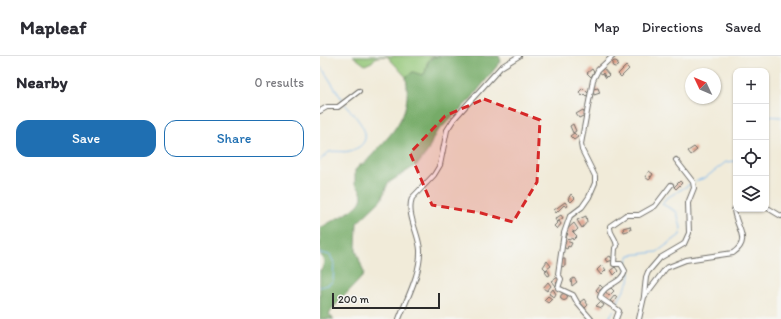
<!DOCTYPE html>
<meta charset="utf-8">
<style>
:root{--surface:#fff;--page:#f7f7f7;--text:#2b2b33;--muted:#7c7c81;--line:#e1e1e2;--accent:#1f6fb2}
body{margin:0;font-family:Itim,sans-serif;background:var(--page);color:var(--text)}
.controls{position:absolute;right:12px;top:12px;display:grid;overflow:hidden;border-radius:8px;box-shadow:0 1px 3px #0004}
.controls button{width:36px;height:36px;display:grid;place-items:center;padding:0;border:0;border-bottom:1px solid var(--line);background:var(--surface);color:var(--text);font:20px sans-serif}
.compass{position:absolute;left:365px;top:12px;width:36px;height:36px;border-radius:50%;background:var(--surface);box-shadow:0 1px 3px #0004;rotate:314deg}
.scale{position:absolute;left:12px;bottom:10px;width:108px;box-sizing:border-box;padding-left:4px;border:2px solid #2b2b2b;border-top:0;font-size:11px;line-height:14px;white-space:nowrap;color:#2b2b2b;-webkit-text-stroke:3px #f6f6f2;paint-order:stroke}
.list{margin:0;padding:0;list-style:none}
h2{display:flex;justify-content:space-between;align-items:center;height:52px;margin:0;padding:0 16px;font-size:17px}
h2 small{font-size:13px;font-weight:400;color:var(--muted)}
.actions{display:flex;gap:8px;padding:12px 16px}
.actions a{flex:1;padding:9px 0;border:1px solid var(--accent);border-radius:12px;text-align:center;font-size:14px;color:var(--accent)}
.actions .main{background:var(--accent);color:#fff}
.icon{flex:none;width:22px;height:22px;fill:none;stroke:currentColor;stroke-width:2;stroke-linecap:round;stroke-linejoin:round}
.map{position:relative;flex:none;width:461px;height:263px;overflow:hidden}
header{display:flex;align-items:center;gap:24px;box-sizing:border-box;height:56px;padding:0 20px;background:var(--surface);border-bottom:1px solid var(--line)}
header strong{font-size:19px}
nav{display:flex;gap:22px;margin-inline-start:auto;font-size:14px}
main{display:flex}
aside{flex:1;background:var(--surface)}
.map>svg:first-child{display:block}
.green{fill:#93c677;stroke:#5f7851}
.forest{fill:#76ab68;stroke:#506b4a}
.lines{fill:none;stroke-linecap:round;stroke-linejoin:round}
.stream{stroke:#7eb9f0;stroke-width:1}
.building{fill:#dd9a81}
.minor-casing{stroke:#706e68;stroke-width:6}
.minor{stroke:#fff;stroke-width:4}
.marked{fill:#d62828;fill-opacity:0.2;stroke:#d62828;stroke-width:3;stroke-dasharray:8 5;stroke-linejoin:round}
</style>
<header>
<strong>Mapleaf</strong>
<nav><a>Map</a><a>Directions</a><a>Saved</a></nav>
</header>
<main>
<aside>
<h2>Nearby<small>0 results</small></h2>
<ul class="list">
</ul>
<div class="actions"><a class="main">Save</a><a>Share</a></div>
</aside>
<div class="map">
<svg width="461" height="263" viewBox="0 0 461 263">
<rect width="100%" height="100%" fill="#f6f6f2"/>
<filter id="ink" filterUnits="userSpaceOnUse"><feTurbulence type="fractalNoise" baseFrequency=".025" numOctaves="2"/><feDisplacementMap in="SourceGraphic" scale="8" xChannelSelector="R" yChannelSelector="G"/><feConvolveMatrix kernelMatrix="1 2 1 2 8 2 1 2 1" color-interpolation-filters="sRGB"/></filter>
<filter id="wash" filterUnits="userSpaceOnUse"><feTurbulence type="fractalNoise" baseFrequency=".012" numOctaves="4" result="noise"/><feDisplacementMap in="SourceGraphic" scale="16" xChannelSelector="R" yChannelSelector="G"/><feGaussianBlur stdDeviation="0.9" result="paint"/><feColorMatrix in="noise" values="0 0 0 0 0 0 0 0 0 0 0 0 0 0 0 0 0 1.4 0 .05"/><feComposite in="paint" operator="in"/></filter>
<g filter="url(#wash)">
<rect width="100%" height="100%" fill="#f1ebd9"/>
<polygon class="green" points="33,0 119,0 111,1 107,7 105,17 102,19 93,16 86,21 67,0 56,1 52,6 45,9"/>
<path class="forest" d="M119 0H179L181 5 151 43 115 78 108 95 98 108 68 127 61 144 37 167 36 194 44 217 43 220 12 253 9 259 14 263H0V214L2 213 4 206 0 196V173C12 161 59 151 35 128V114L40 109 46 106C70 78 93 62 86 21L93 16 102 19 105 17C108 7 107 2 119 0Z"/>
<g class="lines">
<g class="stream">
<polyline points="0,11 4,15 23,45"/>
<polyline points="446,60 461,61"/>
<polyline points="416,65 416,67"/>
<path d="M0 104 9 96C16 94 24 97 30 95 61 85 37 63 25 48"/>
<polyline points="375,125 385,122 406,106 416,105"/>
<polyline points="0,197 10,199 14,207 13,225 8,229 0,231"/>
<polyline points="296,249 309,225 310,218 305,209 310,199 337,196 360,179 361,172 357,156 342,148 345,143 372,127"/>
<polyline points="288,263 294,254"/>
</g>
</g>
<g id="blocks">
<g class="building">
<circle cx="295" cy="8" r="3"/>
<polygon points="306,10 309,13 301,21 298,18"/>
<polygon points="283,12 289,19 286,22 283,17 282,18 279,16"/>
<polygon points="272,13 274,16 271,21 267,17"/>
<polygon points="263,32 269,38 266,40 264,38 262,40 259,36"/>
<polygon points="278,32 280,37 274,39 273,33"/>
<polygon points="263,54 265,59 259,62 256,58"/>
<polygon points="253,68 256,75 253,77 250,70"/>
<polygon points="254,77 258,81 254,84 250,80"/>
<polygon points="374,91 377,94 371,99 368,95"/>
<polygon points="329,115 333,118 331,121 330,120 331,122 329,124 325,121"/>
<polygon points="360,125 362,127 356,133 354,131"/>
<polygon points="251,138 255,142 251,146 248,143"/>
<polygon points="245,146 248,150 246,151 244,149 236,157 234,154"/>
<polygon points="241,159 243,162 237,166 235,163"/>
<polygon points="266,160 267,166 262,172 257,164"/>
<polygon points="239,165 241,168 237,173 234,170"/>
<polygon points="254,167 258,173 255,176 252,175 257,180 253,184 252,182 249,184 246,181 248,178 245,175"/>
<polygon points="310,170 311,174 304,176 303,172"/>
<polygon points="246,185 252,187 250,191 248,190 247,193 243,191"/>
<polygon points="290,200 293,204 287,206 285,203"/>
<polygon points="240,203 245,203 245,210 241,211"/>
<polygon points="227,205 231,210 227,213 230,219 228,220 225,216 227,215 223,211"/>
<polygon points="282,209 286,214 281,219 277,214"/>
<polygon points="295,211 298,215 294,219 291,214"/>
<polygon points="238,221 240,224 236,227 238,229 236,230 232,225"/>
<polygon points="254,222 257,226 252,230 251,224"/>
<polygon points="228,226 231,230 227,235 223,232"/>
<polygon points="280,229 283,232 278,236 276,234"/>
<polygon points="291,232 294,235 289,240 285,235"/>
<polygon points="233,233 236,238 234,241 229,238"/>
<circle cx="244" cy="241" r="3.5"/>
<polygon points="295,239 297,241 293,247 290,245"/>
<polygon points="228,240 232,243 228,247 224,244"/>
<polygon points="264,243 268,249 265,252 260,246"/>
<polygon points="280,246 284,249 282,252 276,250"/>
</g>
</g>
</g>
<g filter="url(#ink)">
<use href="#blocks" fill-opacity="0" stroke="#706e68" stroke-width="1"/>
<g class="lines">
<g class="minor-casing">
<g id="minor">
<polyline points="0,55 7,51 18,51 39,35"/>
<polyline points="446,151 461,160"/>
<polyline points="324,240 326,221 328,216 340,202 364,188 369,177 368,147 374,132 373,126 356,104"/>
<path d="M79 263C87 242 101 217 100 194 99 177 86 159 92 142L114 119 120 109 127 74 134 63 181 11 199 0"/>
<polyline points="271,263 258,248 253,239 238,232 241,223 238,218 244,177 250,160 262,151 269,141 275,127 275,120 262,94 261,88 273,24 278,14 293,0"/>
<path d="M296 263 299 255C293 249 286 247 280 241 283 228 302 228 305 215L301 208H294L295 192 297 190C296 181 289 178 290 170L306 159H319L335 150 351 129"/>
<path d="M319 263 324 241 346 212 366 204 413 197C432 184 416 172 414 154L416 151"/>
</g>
</g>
<use href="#minor" class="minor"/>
</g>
</g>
<path class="marked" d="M164 43 220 64 217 126 193 166 161 157 112 149 90 97 125 60Z"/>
</svg>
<div class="controls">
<button>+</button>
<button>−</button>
<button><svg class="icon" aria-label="locate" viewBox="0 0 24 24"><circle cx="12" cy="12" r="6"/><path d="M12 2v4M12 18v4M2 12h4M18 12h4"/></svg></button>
<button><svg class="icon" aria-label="layers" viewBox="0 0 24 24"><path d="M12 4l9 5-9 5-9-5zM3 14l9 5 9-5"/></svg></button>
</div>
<svg class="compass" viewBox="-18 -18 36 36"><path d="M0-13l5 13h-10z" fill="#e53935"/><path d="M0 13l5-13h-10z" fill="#7c7c81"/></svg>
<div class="scale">200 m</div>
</div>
</main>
